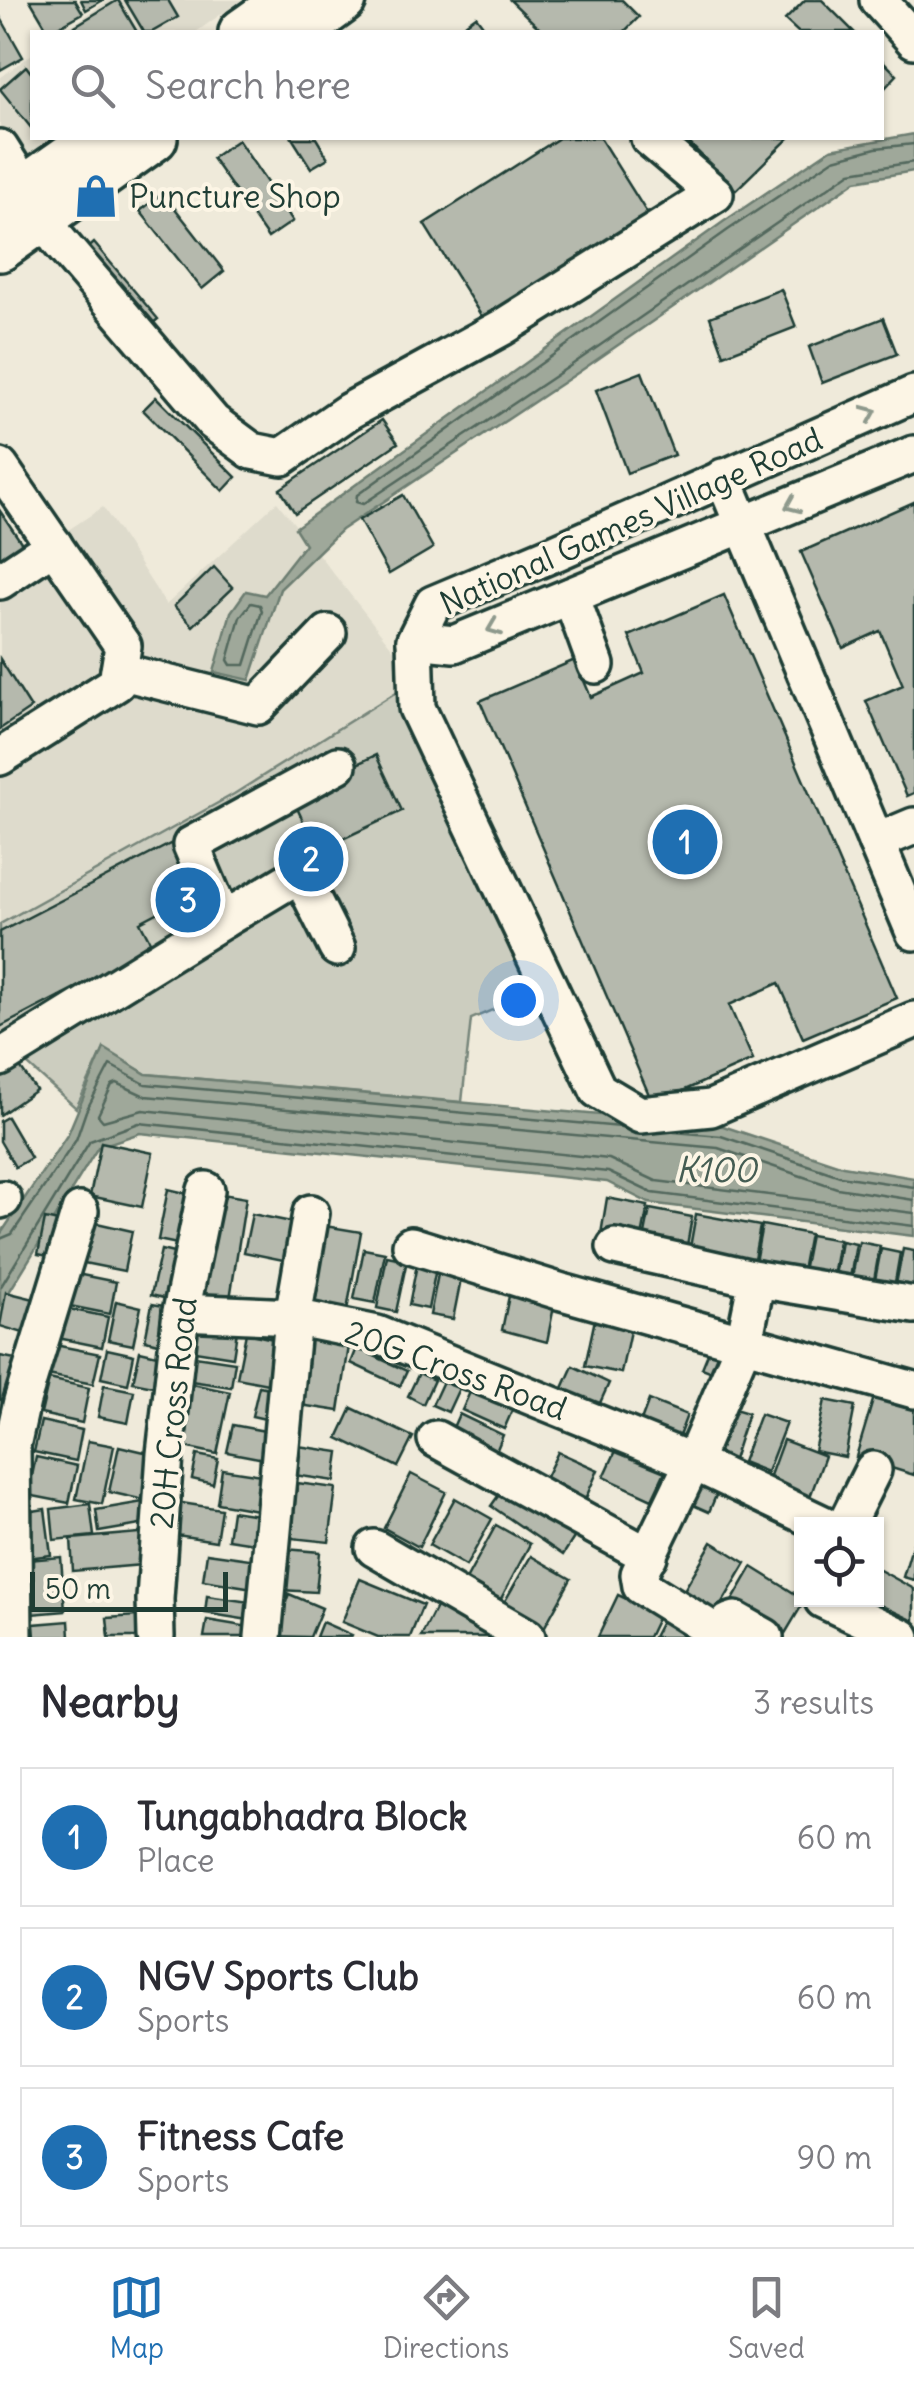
<!DOCTYPE html>
<style>
:root{--surface:#fff;--page:#f7f7f7;--text:#2b2b33;--muted:#7c7c81;--line:#e1e1e2;--accent:#1f6fb2}
body{margin:0;font-family:Delius,sans-serif;background:var(--page);color:var(--text)}
.controls{position:absolute;right:30px;bottom:30px;display:grid;overflow:hidden;border-radius:0px;box-shadow:0 2px 8px #0004}
.controls button{width:90px;height:90px;display:grid;place-items:center;padding:0;border:0;border-bottom:2px solid var(--line);background:var(--surface);color:var(--text);font:50px sans-serif}
.scale{position:absolute;left:30px;bottom:25px;width:198px;box-sizing:border-box;padding-left:10px;border:5px solid #1f3d34;border-top:0;font-size:28px;line-height:35px;white-space:nowrap;color:#1f3d34;-webkit-text-stroke:8px #fcf5e5;paint-order:stroke}
.you{position:absolute;left:518px;top:1000px;width:35px;height:35px;margin:-25px;border:8px solid #fff;border-radius:50%;background:#1a73e8;box-shadow:0 0 0 15px #1a73e833}
.badge{display:grid;place-items:center;width:65px;height:65px;border-radius:50%;background:var(--accent);color:#fff;font-size:32px;font-weight:700}
.pin{position:absolute;translate:-50% -50%;border:5px solid #fff;box-shadow:0 2px 10px #0006}
.list{margin:0;padding:0;list-style:none}
h2{display:flex;justify-content:space-between;align-items:center;height:130px;margin:0;padding:0 40px;font-size:42px}
h2 small{font-size:32px;font-weight:400;color:var(--muted)}
.list li{display:grid;grid-template-columns:65px 1fr auto;gap:30px;align-items:center;box-sizing:border-box;height:140px;margin:0 20px 20px;padding:0 20px;border:2px solid var(--line);border-radius:0px}
.list b{display:block;font-size:38px;white-space:nowrap}
.list p{margin:0;font-size:32px;white-space:nowrap;color:var(--muted)}
.list em{font-size:32px;font-style:normal;color:var(--muted)}
.icon{flex:none;width:55px;height:55px;fill:none;stroke:currentColor;stroke-width:2;stroke-linecap:round;stroke-linejoin:round}
.map{position:relative;flex:none;width:914px;height:1637px;overflow:hidden}
.search{position:absolute;background:var(--surface);box-shadow:0 2px 8px #0004;left:30px;right:30px;top:30px;height:110px;display:flex;align-items:center;gap:25px;box-sizing:border-box;padding:0 35px;border-radius:0px;color:var(--muted);font-size:38px}
.sheet{height:610px;background:var(--surface)}
nav{display:flex;justify-content:space-around;align-items:center;box-sizing:border-box;height:140px;border-top:2px solid var(--line);background:var(--surface);font-size:28px;color:var(--muted)}
nav a{display:grid;justify-items:center;gap:5px}
nav .on{color:var(--accent)}
.map>svg:first-child{display:block}
.built{fill:#dedbcc}
.green{fill:#cccdbf;stroke:#76857a;stroke-width:2.5}
.water{fill:#9fa89a;stroke:#6c7d71;stroke-width:2.5}
.lines{fill:none;stroke-linecap:round;stroke-linejoin:round}
.shore{stroke:#52685d;stroke-width:2.5}
.building{fill:#b5b9ad;stroke:#1f3d34;stroke-width:2.5}
.minor-casing{stroke:#1f3d34;stroke-width:42}
.major-casing{stroke:#1f3d34;stroke-width:52}
.minor{stroke:#fcf5e5;stroke-width:35}
.major{stroke:#fcf5e5;stroke-width:45}
.oneway{stroke:#8e998c}
.labels{text-anchor:middle;dominant-baseline:central;stroke-width:8;stroke-linejoin:round;paint-order:stroke}
.poi-label{font-size:32px;fill:#1f3d34;stroke:#fcf5e5;text-anchor:start}
.street-label{font-size:32px;fill:#1f3d34;stroke:#fcf5e5}
.water-label{font-size:35px;font-style:italic;fill:#455d53;stroke:#fcf5e5}
</style>
<div class="map">
<svg width="914" height="1637" viewBox="0 0 914 1637">
<rect width="100%" height="100%" fill="#efeada"/>
<filter id="ink" filterUnits="userSpaceOnUse"><feTurbulence type="fractalNoise" baseFrequency=".01" numOctaves="2"/><feDisplacementMap in="SourceGraphic" scale="20" xChannelSelector="R" yChannelSelector="G"/><feConvolveMatrix kernelMatrix="1 2 1 2 8 2 1 2 1" color-interpolation-filters="sRGB"/></filter>
<g filter="url(#ink)">
<g class="built">
<polygon points="108,0 241,0 196,32 63,32"/>
<polygon points="32,54 32,138 51,138 18,162 0,130 0,78"/>
<polygon points="277,502 417,679 234,794 0,924 0,575 103,507 166,605"/>
</g>
<polygon class="green" points="417,679 563,980 471,1019 462,1102 146,1074 104,1049 76,1108 0,1040 0,924 234,794"/>
<g class="water">
<polygon points="914,134 914,171 856,181 579,372 341,530 280,589 250,680 214,672 231,612 246,591 265,595 305,544 295,528 723,222 831,149"/>
<polygon points="104,1048 146,1074 723,1126 843,1166 914,1178 914,1236 649,1203 607,1182 140,1133 98,1147 0,1307 0,1235 68,1134"/>
</g>
<g class="lines">
<g class="shore">
<polyline points="914,144 876,148 834,159 728,230 357,495 356,502 363,504 573,364 851,172 914,162"/>
<polygon points="251,603 260,605 262,611 245,665 231,665 228,660 240,617"/>
<polyline points="674,1132 721,1136 840,1176 914,1187"/>
<polyline points="914,1200 837,1188 718,1148 145,1096 117,1083 112,1085 98,1115 103,1121 143,1110 609,1159 656,1181 914,1213"/>
<polyline points="0,1239 12,1234 76,1140 86,1111 110,1065 145,1084 621,1127"/>
<polyline points="0,1288 90,1141 139,1123 608,1172 652,1193 914,1226"/>
</g>
</g>
<g class="building">
<polygon points="30,0 75,0 83,13 49,32"/>
<polygon points="81,0 103,0 86,10"/>
<polygon points="118,0 137,32 78,32 75,26"/>
<polygon points="125,0 168,0 178,17 152,32 144,32"/>
<polygon points="510,0 622,0 639,17 624,32 543,32"/>
<polygon points="805,0 822,0 854,32 798,32 785,20"/>
<polygon points="476,16 488,32 454,32"/>
<polygon points="1,18 23,57 0,70 0,19"/>
<polygon points="882,60 897,75 882,91"/>
<polygon points="26,66 32,74 32,129 0,89"/>
<polygon points="292,138 316,138 328,158 311,168"/>
<polygon points="559,138 600,138 652,221 487,325 424,224"/>
<polygon points="684,138 789,138 736,190"/>
<polygon points="238,140 293,221 268,238 212,158"/>
<polygon points="163,193 224,271 202,289 140,211"/>
<polygon points="94,243 158,319 147,328 84,252"/>
<polygon points="781,289 796,327 724,355 710,317"/>
<polygon points="883,318 897,354 822,383 809,347"/>
<polygon points="642,372 674,455 627,473 596,390"/>
<polygon points="156,397 236,477 223,491 143,410"/>
<polygon points="382,420 398,443 295,513 280,489"/>
<polygon points="403,495 433,548 389,574 359,520"/>
<polygon points="914,502 914,793 907,796 866,701 903,685 880,631 843,648 801,552"/>
<polygon points="0,511 23,545 0,560"/>
<polygon points="214,567 233,588 193,626 174,606"/>
<polygon points="724,595 897,998 803,1038 779,983 729,1005 753,1060 653,1104 480,701 575,660 591,697 644,673 629,636"/>
<polygon points="0,659 31,708 0,729"/>
<polygon points="376,755 402,811 317,851 291,795"/>
<polygon points="176,841 201,890 140,922 153,947 0,1027 0,932"/>
<polygon points="12,1056 36,1090 0,1115 0,1064"/>
<polygon points="7,1117 31,1158 15,1167 0,1141 0,1121"/>
<polygon points="101,1142 153,1153 142,1207 90,1196"/>
<polygon points="168,1189 198,1196 187,1246 158,1240"/>
<polygon points="216,1193 246,1198 229,1305 199,1300"/>
<polygon points="607,1198 648,1206 641,1242 601,1234"/>
<polygon points="650,1209 692,1217 686,1251 643,1244"/>
<polygon points="252,1214 301,1224 293,1262 244,1252"/>
<polygon points="696,1214 760,1226 753,1264 689,1253"/>
<polygon points="45,1219 71,1225 63,1259 38,1254"/>
<polygon points="88,1221 132,1231 124,1271 79,1262"/>
<polygon points="313,1224 361,1232 346,1316 298,1308"/>
<polygon points="762,1225 809,1234 802,1271 755,1262"/>
<polygon points="810,1235 839,1240 833,1277 803,1271"/>
<polygon points="841,1241 856,1244 850,1278 835,1276"/>
<polygon points="859,1242 880,1246 873,1286 851,1282"/>
<polygon points="364,1249 385,1253 375,1303 354,1299"/>
<polygon points="881,1249 900,1253 894,1288 874,1285"/>
<polygon points="903,1249 914,1251 914,1292 895,1289"/>
<polygon points="161,1250 186,1256 176,1301 151,1295"/>
<polygon points="419,1254 438,1258 428,1309 409,1305"/>
<polygon points="387,1256 407,1260 396,1312 377,1308"/>
<polygon points="441,1259 464,1264 453,1319 430,1315"/>
<polygon points="72,1273 116,1282 110,1314 65,1305"/>
<polygon points="511,1286 556,1296 547,1342 502,1330"/>
<polygon points="6,1292 42,1301 33,1336 0,1326"/>
<polygon points="116,1301 141,1307 133,1345 108,1340"/>
<polygon points="152,1304 176,1308 168,1345 145,1340"/>
<polygon points="64,1308 108,1317 102,1347 58,1338"/>
<polygon points="199,1319 238,1325 233,1357 195,1351"/>
<polygon points="595,1319 631,1326 621,1373 585,1366"/>
<polygon points="312,1327 351,1333 339,1411 300,1405"/>
<polygon points="246,1333 282,1341 273,1385 237,1378"/>
<polygon points="713,1341 723,1345 712,1372 702,1368"/>
<polygon points="55,1345 100,1354 93,1384 48,1375"/>
<polygon points="357,1348 407,1371 400,1386 351,1363"/>
<polygon points="107,1349 134,1355 128,1384 101,1378"/>
<polygon points="140,1351 174,1359 168,1389 133,1382"/>
<polygon points="0,1356 25,1361 15,1403 0,1400"/>
<polygon points="195,1356 235,1362 231,1387 191,1381"/>
<polygon points="573,1366 609,1383 595,1414 559,1397"/>
<polygon points="419,1373 434,1380 423,1404 408,1396"/>
<polygon points="445,1377 461,1384 448,1412 432,1405"/>
<polygon points="49,1379 89,1388 82,1423 41,1414"/>
<polygon points="474,1383 516,1402 504,1429 462,1410"/>
<polygon points="192,1384 230,1392 217,1454 180,1446"/>
<polygon points="104,1385 134,1391 128,1423 98,1417"/>
<polygon points="259,1386 280,1390 274,1421 252,1416"/>
<polygon points="874,1397 914,1410 914,1475 856,1457"/>
<polygon points="649,1400 687,1415 673,1452 635,1437"/>
<polygon points="825,1400 855,1406 845,1457 814,1451"/>
<polygon points="718,1404 748,1413 733,1460 704,1451"/>
<polygon points="352,1408 413,1437 398,1467 338,1438"/>
<polygon points="459,1414 503,1435 492,1461 447,1441"/>
<polygon points="760,1414 786,1423 767,1472 742,1462"/>
<polygon points="41,1421 82,1430 76,1461 34,1452"/>
<polygon points="233,1425 270,1432 264,1459 227,1452"/>
<polygon points="783,1440 825,1456 810,1497 768,1481"/>
<polygon points="88,1441 114,1446 102,1504 76,1499"/>
<polygon points="620,1442 668,1465 652,1499 604,1477"/>
<polygon points="119,1446 153,1454 144,1500 109,1492"/>
<polygon points="298,1446 339,1452 335,1481 294,1475"/>
<polygon points="558,1452 598,1470 585,1500 544,1481"/>
<polygon points="197,1455 218,1459 213,1484 192,1479"/>
<polygon points="36,1457 77,1466 69,1503 28,1495"/>
<polygon points="697,1467 723,1479 709,1512 682,1500"/>
<polygon points="222,1469 268,1476 263,1511 217,1503"/>
<polygon points="411,1474 446,1492 419,1547 384,1528"/>
<polygon points="508,1482 579,1530 563,1555 491,1506"/>
<polygon points="297,1483 336,1488 329,1542 291,1538"/>
<polygon points="455,1498 492,1519 466,1566 429,1545"/>
<polygon points="143,1502 146,1524 99,1532 96,1510"/>
<polygon points="175,1502 221,1509 216,1541 170,1534"/>
<polygon points="90,1504 94,1536 54,1540 51,1509"/>
<polygon points="45,1509 51,1555 27,1558 21,1513"/>
<polygon points="232,1511 265,1516 261,1544 228,1539"/>
<polygon points="496,1525 530,1544 496,1608 461,1589"/>
<polygon points="150,1532 153,1564 73,1571 71,1539"/>
<polygon points="914,1540 914,1580 903,1577"/>
<polygon points="712,1542 746,1563 714,1617 680,1597"/>
<polygon points="285,1549 320,1552 316,1592 281,1590"/>
<polygon points="207,1553 257,1560 253,1588 203,1580"/>
<polygon points="531,1556 571,1579 539,1637 497,1615"/>
<polygon points="61,1557 65,1611 32,1614 28,1560"/>
<polygon points="752,1567 805,1600 783,1637 774,1637 727,1610"/>
<polygon points="876,1568 914,1589 914,1631 860,1600 876,1600"/>
<polygon points="360,1579 423,1605 410,1637 378,1637 342,1622"/>
<polygon points="289,1594 322,1608 310,1637 272,1636"/>
<polygon points="618,1595 659,1614 648,1637 598,1637"/>
<polygon points="207,1596 257,1603 255,1621 205,1613"/>
<polygon points="436,1607 489,1634 488,1637 421,1637"/>
<polygon points="152,1615 153,1637 109,1637 107,1618"/>
<polygon points="664,1616 698,1637 653,1637"/>
<polygon points="207,1620 255,1628 254,1637 204,1637"/>
<polygon points="69,1621 70,1637 35,1637 34,1624"/>
<polygon points="322,1622 352,1635 351,1637 316,1637"/>
</g>
<g class="lines">
<g class="minor-casing">
<g id="minor">
<polyline points="878,0 914,40"/>
<polyline points="0,148 58,240 213,422 252,451 282,457 349,411 503,327 715,194 649,138"/>
<polyline points="914,394 557,552 433,604 415,640 417,708 598,1090 640,1115 711,1108 914,1020"/>
<polyline points="0,467 123,646 117,683 0,757"/>
<polyline points="723,477 914,932"/>
<polyline points="0,581 54,545"/>
<polyline points="571,596 596,665"/>
<polyline points="415,640 454,644 914,454"/>
<polyline points="119,671 258,706 328,633"/>
<polyline points="876,842 914,826"/>
<polyline points="223,920 300,874 337,948"/>
<polyline points="0,1058 223,920 191,845 338,765"/>
<polyline points="0,1200 3,1199"/>
<polyline points="411,1245 562,1292 914,1390"/>
<polyline points="615,1247 757,1279 914,1305"/>
<polyline points="181,1312 293,1317 311,1213"/>
<polyline points="436,1439 649,1556"/>
<polyline points="846,1524 873,1470"/>
<polyline points="374,1548 527,1637"/>
<polyline points="823,1600 902,1637"/>
<polyline points="14,1637 12,1446 22,1401 80,1211"/>
<polyline points="156,1637 155,1599 165,1454 181,1312 206,1190"/>
<polyline points="263,1637 293,1317 377,1334 693,1462 823,1524"/>
<polyline points="717,1637 717,1633 641,1586 639,1574 693,1462 744,1342 757,1279"/>
<polyline points="717,1637 729,1622 735,1620 765,1637"/>
</g>
</g>
<g class="major-casing">
<g id="major">
<polyline points="242,32 287,0"/>
<polyline points="299,32 343,0"/>
<polyline points="0,206 97,138"/>
<polyline points="0,248 154,138"/>
</g>
</g>
<use href="#minor" class="minor"/>
<use href="#major" class="major"/>
</g>
<defs><path id="oneway-chevron" d="M-2-3.5L2.5 0L-2 3.5" fill="none" stroke-width="1.6" stroke-linecap="round" stroke-linejoin="round" transform="scale(2.5)"/></defs>
<g class="oneway">
<use href="#oneway-chevron" transform="translate(870 413) rotate(-23)"/>
<use href="#oneway-chevron" transform="translate(792 505) rotate(157)"/>
<use href="#oneway-chevron" transform="translate(494 628) rotate(158)"/>
</g>
</g>
<defs>
<g id="shop-bare" transform="scale(3.45)"><path d="M-5-2.5h2.3a2.7 3.5 0 0 1 5.4 0H5L5.5 6h-11ZM-1.5-2.5h3a1.5 2.3 0 0 0-3 0Z" fill="#1f6fb2" stroke="#fcf5e5" stroke-width="2.5" paint-order="stroke"/></g>
</defs>
<g fill-rule="evenodd">
<use href="#shop-bare" x="96" y="196"/>
</g>
<g class="labels">
<g class="poi-label">
<text x="129" y="196">Puncture Shop</text>
</g>
<g class="street-label">
<text transform="translate(631 521) rotate(-24)">National Games Village Road</text>
<text transform="translate(456 1370) rotate(20)">20G Cross Road</text>
<text transform="translate(173 1413) rotate(-84)">20H Cross Road</text>
</g>
<g class="water-label">
<text x="716" y="1169">K100</text>
</g>
</g>
</svg>
<div class="controls">
<button><svg class="icon" aria-label="locate" viewBox="0 0 24 24"><circle cx="12" cy="12" r="6"/><path d="M12 2v4M12 18v4M2 12h4M18 12h4"/></svg></button>
</div>
<div class="scale">50 m</div>
<div class="you"></div>
<div class="pin badge" style="left:685px;top:842px">1</div>
<div class="pin badge" style="left:311px;top:859px">2</div>
<div class="pin badge" style="left:188px;top:900px">3</div>
<div class="search"><svg class="icon" aria-label="search" viewBox="0 0 24 24"><circle cx="10" cy="10" r="6"/><path d="M15 15l6 6"/></svg>Search here</div>
</div>
<section class="sheet">
<h2>Nearby<small>3 results</small></h2>
<ul class="list">
<li><span class="badge">1</span><div><b>Tungabhadra Block</b><p>Place</p></div><em>60 m</em></li>
<li><span class="badge">2</span><div><b>NGV Sports Club</b><p>Sports</p></div><em>60 m</em></li>
<li><span class="badge">3</span><div><b>Fitness Cafe</b><p>Sports</p></div><em>90 m</em></li>
</ul>
</section>
<nav>
<a class="on"><svg class="icon" aria-label="map" viewBox="0 0 24 24"><path d="M3 6l6-2 6 2 6-2v14l-6 2-6-2-6 2zM9 4v14M15 6v14"/></svg>Map</a>
<a><svg class="icon" aria-label="directions" viewBox="0 0 24 24"><path d="M12 3l9 9-9 9-9-9zM9 14v-3h6M13 9l2 2-2 2"/></svg>Directions</a>
<a><svg class="icon" aria-label="saved" viewBox="0 0 24 24"><path d="M7 4h10v16l-5-4-5 4z"/></svg>Saved</a>
</nav>
